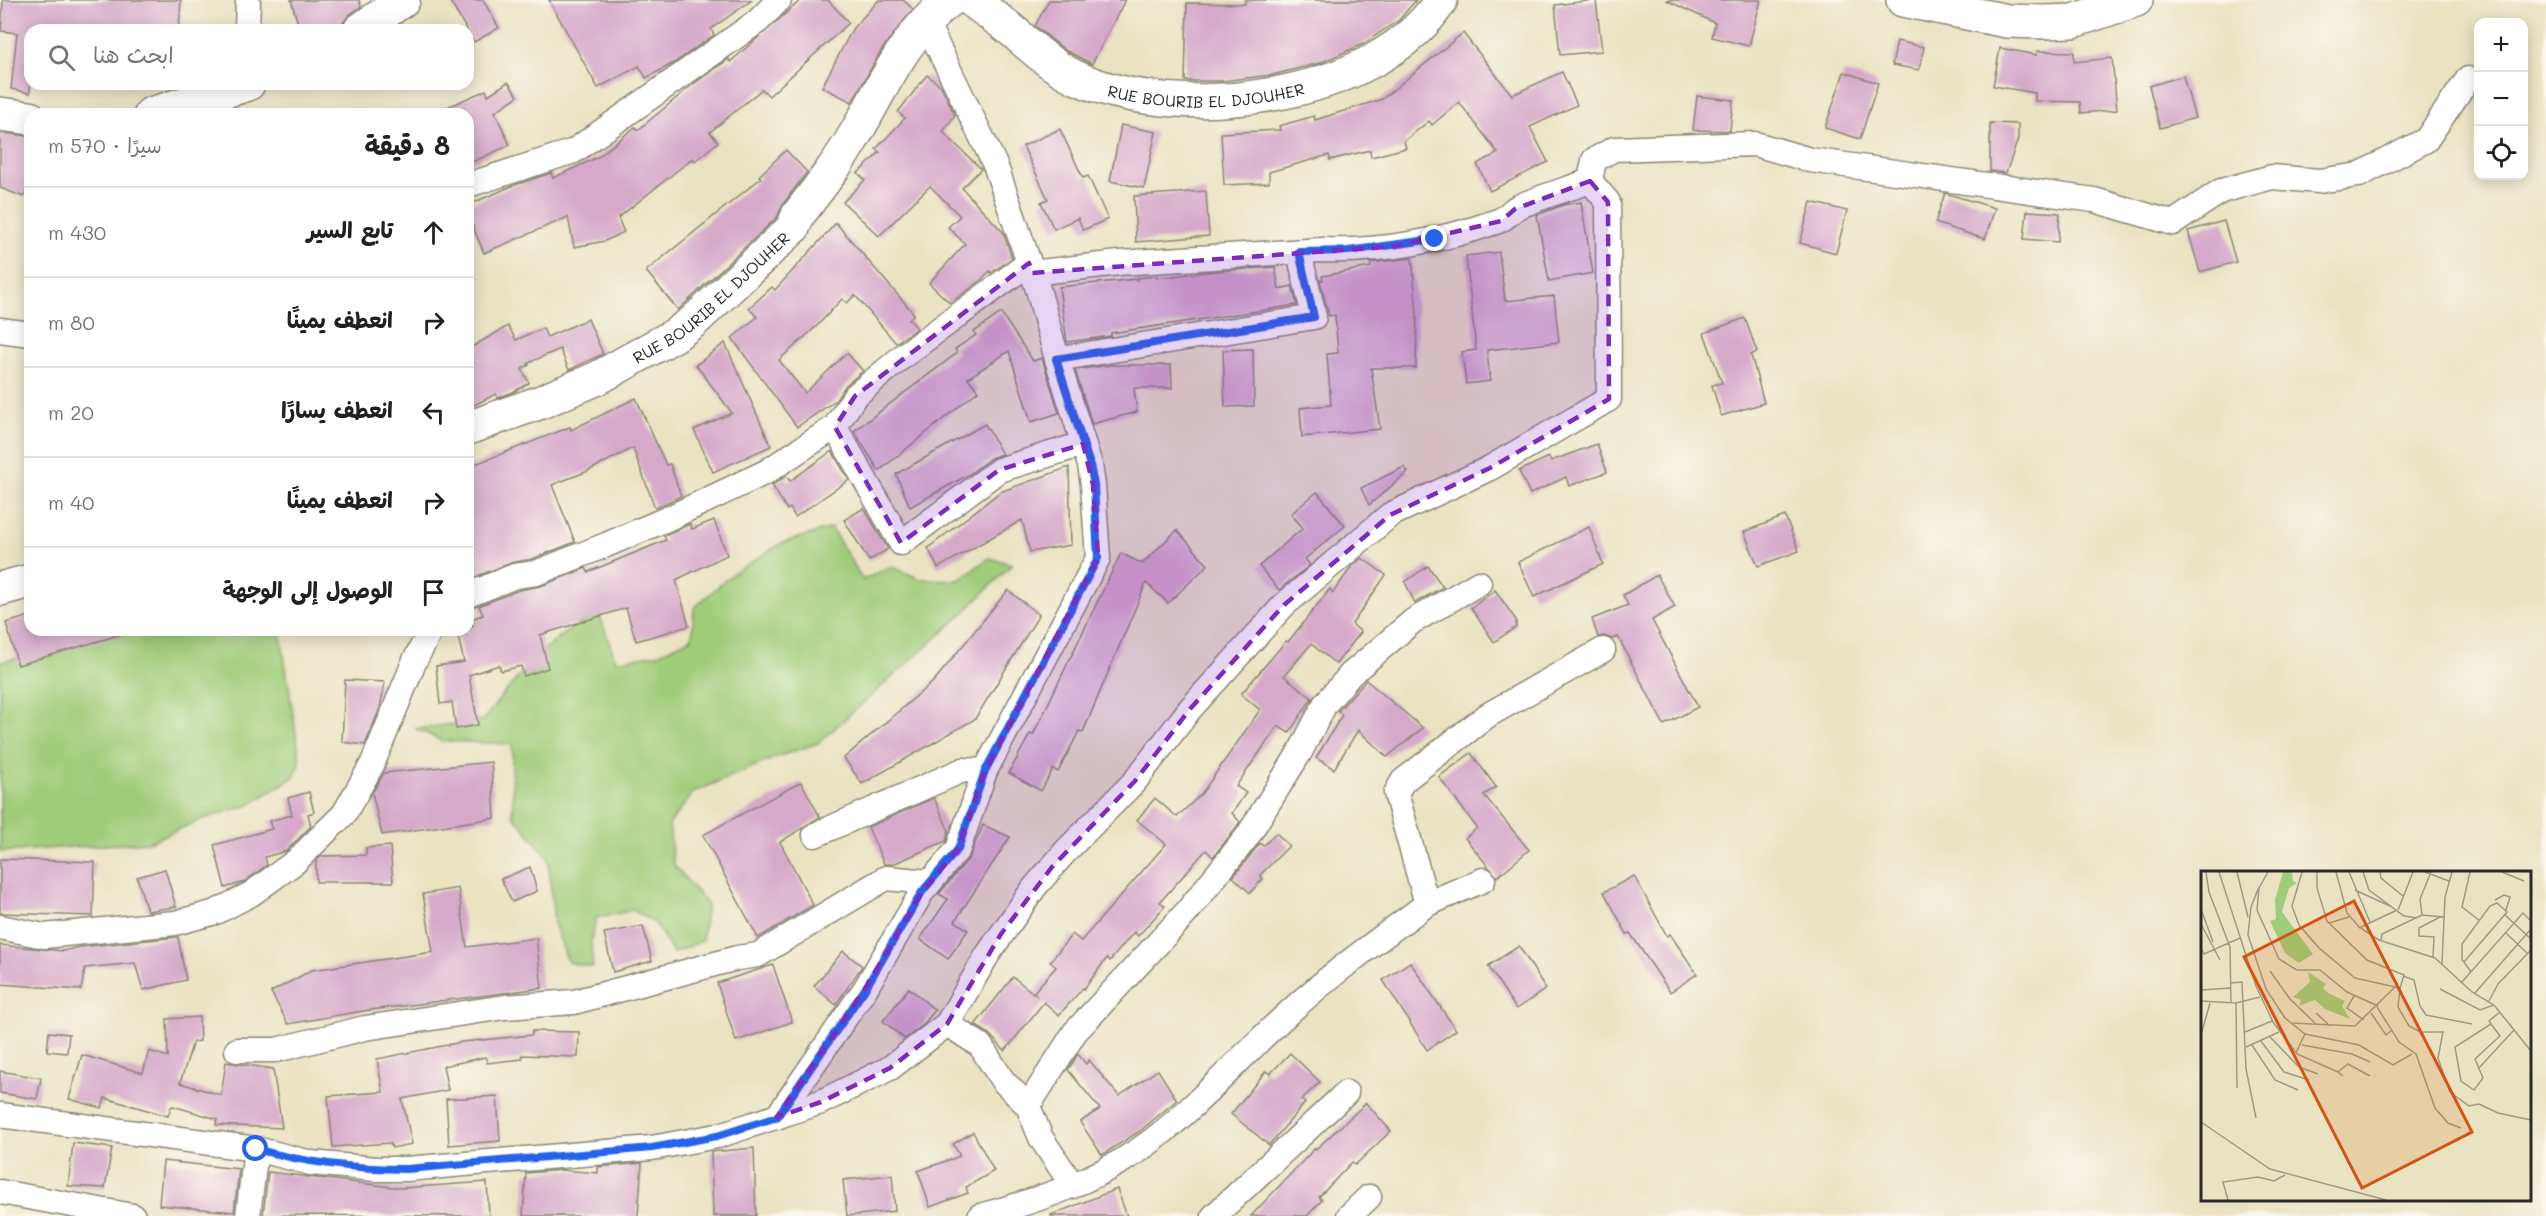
<!DOCTYPE html>
<html lang="ar">
<meta charset="utf-8">
<style>
:root{--surface:#fff;--page:#f6f6f6;--text:#202124;--muted:#757577;--line:#e0e0e0}
body{margin:0;font-family:Mali,"Playpen Sans Arabic",sans-serif;background:var(--page);color:var(--text);direction:rtl}
.controls{position:absolute;right:18px;top:18px;display:grid;overflow:hidden;border-radius:12px;box-shadow:0 3px 15px #0003}
.controls button{width:54px;height:54px;display:grid;place-items:center;padding:0;border:0;border-bottom:2px solid var(--line);background:var(--surface);color:var(--text);font:30px sans-serif}
.stop{position:absolute;width:18px;height:18px;margin:-14px;border:4px solid #2563eb;border-radius:50%;background:#fff}
.stop.end{background:#2563eb;border-color:#fff;box-shadow:0 2px 6px #0008}
.list{margin:0;padding:0;list-style:none}
h2{display:flex;justify-content:space-between;align-items:center;height:78px;margin:0;padding:0 24px;font-size:26px}
h2 small{font-size:20px;font-weight:400;color:var(--muted)}
.list li{display:grid;grid-template-columns:39px 1fr auto;gap:18px;align-items:center;box-sizing:border-box;height:90px;padding:0 24px;border-top:2px solid var(--line)}
.list b{display:block;font-size:22px;white-space:nowrap}
.list em{font-size:20px;font-style:normal;color:var(--muted)}
.icon{flex:none;width:33px;height:33px;fill:none;stroke:currentColor;stroke-width:2;stroke-linecap:round;stroke-linejoin:round}
.map{position:relative;flex:none;width:2546px;height:1216px;overflow:hidden;direction:ltr}
.search{position:absolute;background:var(--surface);box-shadow:0 3px 15px #0003;left:24px;top:24px;width:450px;height:66px;display:flex;align-items:center;gap:15px;box-sizing:border-box;padding:0 21px;border-radius:18px;color:var(--muted);font-size:22px}
.panel{position:absolute;background:var(--surface);box-shadow:0 3px 15px #0003;left:24px;top:108px;width:450px;height:528px;border-radius:18px;direction:rtl}
.map>svg:first-child{display:block}
.green{fill:#a0cd7a;stroke:#667c52;stroke-width:1.5}
.building{fill:#d6a9ca}
.lines{fill:none;stroke-linecap:round;stroke-linejoin:round}
.minor-casing{stroke:#8a8776;stroke-width:27}
.secondary-casing{stroke:#8a8776;stroke-width:36}
.minor{stroke:#fff;stroke-width:24}
.secondary{stroke:#fff;stroke-width:33}
.route{stroke:#2563eb;stroke-width:8}
.marked{fill:#7b2cbf;fill-opacity:0.2;stroke:#7b2cbf;stroke-width:4.5;stroke-dasharray:12 8;stroke-linejoin:round}
.labels{text-anchor:middle;dominant-baseline:central;stroke-width:5;stroke-linejoin:round;paint-order:stroke}
.street-label{font-size:16px;fill:#2b2b2b;stroke:#fbf7ec}
.inset-road{fill:none;stroke:#9e9986;stroke-width:1.5}
.view{fill:#d5540f;fill-opacity:0.15;stroke:#d5540f;stroke-width:3}
.inset-edge{fill:none;stroke:#2b2b2b;stroke-width:3}
</style>
<div class="map">
<svg width="2546" height="1216" viewBox="0 0 2546 1216">
<rect width="100%" height="100%" fill="#fbf7ec"/>
<filter id="ink" filterUnits="userSpaceOnUse"><feTurbulence type="fractalNoise" baseFrequency=".0167" numOctaves="2"/><feDisplacementMap in="SourceGraphic" scale="12" xChannelSelector="R" yChannelSelector="G"/><feConvolveMatrix kernelMatrix="1 2 1 2 8 2 1 2 1" color-interpolation-filters="sRGB"/></filter>
<filter id="wash" filterUnits="userSpaceOnUse"><feTurbulence type="fractalNoise" baseFrequency=".008" numOctaves="4" result="noise"/><feDisplacementMap in="SourceGraphic" scale="24" xChannelSelector="R" yChannelSelector="G"/><feGaussianBlur stdDeviation="1.35" result="paint"/><feColorMatrix in="noise" values="0 0 0 0 0 0 0 0 0 0 0 0 0 0 0 0 0 1.4 0 .05"/><feComposite in="paint" operator="in"/></filter>
<g filter="url(#wash)">
<rect width="100%" height="100%" fill="#eae3c2"/>
<g class="green">
<path d="M831 528 863 580 891 566 920 579 959 580 989 558 1012 564 965 612 818 743 774 758 694 792 669 824 673 864 707 904 702 941 673 953 655 923 633 910 596 918 591 943 593 967 568 962 554 923 548 857 513 815 512 744 443 741 416 729 483 720C515 680 549 634 599 614L616 661 658 654 692 638 694 608 732 574 782 543Z"/>
<polygon points="141,630 280,630 300,760 294,777 249,805 203,819 149,842 0,852 0,662"/>
</g>
<g id="blocks">
<g class="building">
<polygon points="3,0 181,0 179,30 30,30 30,93 11,89 17,33 1,31"/>
<polygon points="291,0 359,0 361,6 349,15 343,23 320,30 300,30"/>
<polygon points="449,0 483,0 499,28 474,42"/>
<polygon points="549,0 752,0 711,29 714,35 674,63 646,78 639,66 598,88"/>
<polygon points="801,0 828,0 849,23 769,96 762,89 710,132 718,142 695,161 693,158 618,218 624,232 605,241 574,247 568,217 484,253 468,215 468,205 512,186 551,173 553,178 598,157 635,127 638,130 692,85 729,59 730,62"/>
<polygon points="879,0 903,0 913,9 881,51 852,102 822,87 853,28"/>
<polygon points="1049,0 1125,0 1092,64 1065,50 1035,26"/>
<polygon points="1245,0 1416,0 1399,20 1363,44 1320,63 1272,75 1222,81 1185,81 1187,3 1245,4"/>
<polygon points="1596,0 1602,51 1560,55 1555,5"/>
<polygon points="1666,0 1761,0 1749,46 1712,37 1715,23"/>
<polygon points="1463,33 1512,95 1562,72 1577,105 1530,127 1548,162 1490,191 1477,164 1498,153 1459,102 1432,125 1429,121 1404,141 1406,148 1371,157 1370,150 1330,160 1329,155 1269,172 1269,183 1224,185 1221,133 1280,130 1279,126 1314,116 1315,120 1382,99"/>
<polygon points="1897,41 1924,47 1919,70 1892,65"/>
<polygon points="2000,48 2037,55 2037,51 2074,52 2074,62 2112,58 2117,110 2081,113 2080,102 2035,101 2035,93 1993,86"/>
<polygon points="1844,72 1878,83 1860,139 1825,128"/>
<polygon points="927,75 941,86 955,115 943,132 981,169 962,188 1003,232 1012,258 991,273 990,271 979,282 950,303 929,283 965,244 948,227 960,216 930,186 879,236 843,202 865,180 858,173 880,152 876,149 905,118 898,112"/>
<polygon points="2183,76 2195,118 2160,128 2149,86"/>
<polygon points="508,82 518,96 495,112 510,145 468,164 468,114 432,114 486,90 488,95"/>
<polygon points="1697,96 1733,100 1730,131 1693,130"/>
<polygon points="1990,123 2018,124 2018,139 2006,173 1990,171"/>
<polygon points="1121,125 1156,132 1144,188 1110,181"/>
<polygon points="1060,129 1083,178 1088,176 1108,219 1083,230 1078,218 1054,229 1041,202 1048,199 1023,146"/>
<polygon points="0,133 30,136 30,182 24,197 0,188"/>
<polygon points="786,150 807,172 783,204 777,217 678,310 646,271 761,178 759,176"/>
<polygon points="1206,191 1209,236 1136,242 1134,196"/>
<polygon points="1945,193 1995,208 1985,239 1935,223"/>
<polygon points="1581,202 1593,273 1549,281 1537,215 1563,205"/>
<polygon points="1811,202 1847,211 1836,253 1800,243"/>
<polygon points="2027,211 2060,213 2058,242 2024,239"/>
<polygon points="2224,221 2236,262 2200,272 2188,231"/>
<polygon points="836,223 914,314 909,319 917,328 896,343 855,295 847,303 842,299 818,325 779,360 805,393 847,353 863,371 846,385 836,400 797,427 732,338 757,317 749,308 772,287 775,290"/>
<polygon points="1499,252 1505,301 1554,296 1559,342 1487,350 1490,381 1466,384 1462,352 1476,350 1466,256"/>
<polygon points="1412,258 1417,314 1416,368 1371,368 1380,429 1302,437 1300,408 1331,405 1327,354 1338,353 1335,315 1329,316 1320,280 1323,280 1322,276 1371,267 1370,263"/>
<polygon points="1275,267 1279,289 1292,286 1297,305 1111,333 1111,336 1067,342 1059,287 1136,279 1137,281 1137,278 1157,276 1157,278 1205,272"/>
<polygon points="1001,313 1033,361 1042,358 1059,413 1031,422 1009,351 968,378 978,391 879,471 854,431 957,353 955,349 976,335 974,332"/>
<polygon points="1745,318 1757,352 1751,355 1764,403 1721,416 1712,385 1722,383 1704,333"/>
<polygon points="588,319 603,354 569,370 560,349 528,363 529,365 522,369 529,383 513,392 498,398 496,394 468,408 468,349 508,326 516,340 543,328 547,337"/>
<polygon points="725,343 771,446 713,472 694,430 732,413 696,365"/>
<polygon points="1253,349 1254,406 1225,407 1223,350"/>
<polygon points="1111,365 1171,365 1172,388 1134,388 1137,412 1092,424 1075,370"/>
<polygon points="636,398 666,465 670,464 681,496 655,508 633,448 588,471 552,485 575,542 532,559 510,563 468,580 468,467 570,427 571,430"/>
<polygon points="985,424 1002,454 991,458 968,475 910,507 896,474"/>
<polygon points="1597,444 1607,472 1569,486 1566,477 1530,494 1519,471 1549,457 1551,461"/>
<polygon points="832,451 849,480 795,517 790,508 787,510 772,485 786,476 790,481"/>
<polygon points="1069,467 1071,545 1030,552 1022,520 938,568 928,548 1000,492"/>
<polygon points="1404,467 1408,472 1369,505 1361,488"/>
<polygon points="1317,492 1345,526 1305,559 1310,565 1279,590 1259,566 1303,528 1291,514"/>
<polygon points="864,508 888,549 869,561 844,520"/>
<polygon points="1785,516 1799,551 1758,566 1744,532"/>
<polygon points="714,520 727,555 676,580 689,626 636,641 626,608 540,635 548,668 524,676 521,666 501,671 499,665 469,675 478,725 456,729 452,702 440,704 436,666 464,662 457,632 468,630 473,626 471,619 483,615 479,606 519,590 541,586 586,568 588,572 666,540 664,536 690,524 692,529"/>
<polygon points="1589,527 1603,564 1534,597 1518,562"/>
<polygon points="1177,530 1208,565 1168,603 1146,583 1083,732 1079,731 1058,772 1053,769 1041,791 1009,773 1030,734 1033,735 1121,553 1142,564"/>
<polygon points="1362,558 1386,575 1352,624 1361,632 1336,664 1311,644 1284,676 1312,698 1289,733 1278,726 1236,786 1246,793 1232,813 1240,822 1235,829 1213,857 1206,850 1160,902 1165,906 1138,936 1134,932 1110,961 1107,958 1084,989 1083,988 1059,1015 1044,1002 1005,1051 988,1033 975,1025 1013,977 1037,996 1033,993 1056,967 1050,962 1072,934 1081,941 1166,844 1137,820 1155,798 1177,817 1202,793 1260,710 1241,694 1286,641 1288,642 1330,589 1333,593 1352,566"/>
<polygon points="1428,566 1443,587 1415,603 1405,582"/>
<polygon points="1657,575 1675,607 1652,620 1698,707 1664,725 1618,637 1612,639 1604,636 1598,637 1592,619 1628,605 1623,595"/>
<polygon points="1008,590 1039,615 975,719 862,784 844,758 934,681"/>
<polygon points="1495,590 1516,620 1516,627 1494,642 1471,608"/>
<polygon points="30,616 30,630 121,630 122,634 18,665 6,623"/>
<polygon points="345,680 385,682 380,708 365,745 342,742"/>
<polygon points="1366,680 1423,728 1387,757 1358,730 1334,769 1316,758 1342,715 1338,711"/>
<polygon points="1471,753 1496,787 1484,795 1529,850 1497,877 1465,838 1477,828 1439,777"/>
<polygon points="491,762 495,818 382,835 372,793 384,773"/>
<polygon points="801,782 820,817 780,842 813,905 758,938 703,835"/>
<polygon points="309,792 314,812 308,814 311,826 286,851 265,857 267,865 244,882 225,888 214,845 272,829 269,821 292,815 288,798"/>
<polygon points="934,798 949,831 946,841 893,864 884,864 868,827"/>
<polygon points="983,825 1010,837 955,921 968,930 948,959 920,939 948,899 939,894 969,858"/>
<polygon points="1276,833 1289,846 1260,875 1263,879 1250,893 1233,877 1260,843 1263,846"/>
<polygon points="390,846 393,882 316,882 316,861 321,856 366,855 366,848"/>
<polygon points="0,859 95,862 93,916 0,913"/>
<polygon points="530,867 537,891 512,902 501,879"/>
<polygon points="165,869 176,907 147,911 137,877"/>
<polygon points="1634,876 1667,936 1670,934 1697,974 1670,992 1630,933 1627,934 1604,892"/>
<polygon points="458,888 467,947 536,938 542,988 363,1011 288,1024 271,992 312,970 433,952 423,894"/>
<polygon points="643,926 652,961 613,972 604,933"/>
<polygon points="178,937 186,980 143,990 135,963 85,968 81,990 0,984 0,945 64,951 79,947"/>
<polygon points="1519,946 1546,989 1516,1009 1488,966"/>
<polygon points="843,951 862,966 836,1005 814,986"/>
<polygon points="1410,962 1456,1030 1427,1050 1383,980"/>
<polygon points="773,965 792,1022 736,1041 717,983"/>
<polygon points="909,988 935,1010 923,1025 905,1039 883,1021"/>
<polygon points="199,1017 200,1041 193,1042 180,1083 221,1095 226,1062 273,1069 282,1128 216,1125 217,1119 173,1106 171,1107 168,1116 105,1098 102,1108 69,1099 82,1055 143,1073 149,1051 168,1057 167,1019"/>
<polygon points="532,1031 579,1032 578,1057 522,1055 522,1059 487,1063 486,1057 443,1066 448,1090 402,1099 412,1144 392,1148 390,1143 333,1147 328,1096 383,1092 377,1059 462,1042 532,1035"/>
<polygon points="49,1032 69,1034 67,1053 47,1051"/>
<polygon points="1290,1053 1320,1082 1301,1100 1305,1103 1269,1145 1231,1114 1266,1071 1270,1074"/>
<polygon points="1078,1054 1086,1064 1089,1060 1119,1096 1158,1070 1177,1100 1140,1131 1102,1155 1080,1122 1100,1109 1068,1070"/>
<polygon points="0,1071 41,1078 37,1099 0,1093"/>
<polygon points="497,1096 500,1141 449,1145 446,1099"/>
<polygon points="1366,1103 1391,1131 1355,1165 1352,1162 1319,1197 1322,1200 1307,1216 1251,1216 1315,1148 1316,1149"/>
<polygon points="973,1132 994,1171 966,1187 968,1193 930,1207 918,1171 960,1156 953,1144"/>
<polygon points="73,1143 112,1148 105,1188 68,1186"/>
<polygon points="754,1148 756,1216 713,1216 711,1152"/>
<polygon points="163,1161 239,1169 234,1212 159,1205"/>
<polygon points="642,1163 638,1216 523,1216 526,1173 562,1170 598,1173 598,1167"/>
<polygon points="268,1172 401,1188 487,1182 489,1216 263,1215"/>
<polygon points="892,1175 895,1211 847,1216 843,1180"/>
<polygon points="1117,1189 1127,1216 1051,1216 1051,1215"/>
</g>
</g>
</g>
<g filter="url(#ink)">
<use href="#blocks" fill-opacity="0" stroke="#8a8776" stroke-width="1.5"/>
<g class="lines">
<g class="minor-casing">
<g id="minor">
<polyline points="247,30 248,0"/>
<polyline points="1590,181 1594,160 1614,149 1755,144 1810,160 2094,200 2173,223 2221,191 2272,177 2319,181 2359,175 2426,140 2468,79"/>
<polyline points="468,185 574,151 758,21 779,0"/>
<path d="M1032 273 1119 263 1322 250C1380 252 1443 241 1498 221 1505 219 1510 212 1516 208 1539 197 1566 190 1590 181"/>
<polyline points="0,330 30,334"/>
<polyline points="1057,359 1314,317 1299,252"/>
<polyline points="835,427 901,543 999,470 1083,444"/>
<polyline points="468,595 515,576 536,573 606,545 669,518 766,472 835,427 855,396 903,356 1029,263"/>
<polyline points="815,835 963,770 985,771"/>
<polyline points="1483,880 1427,904 1396,793 1403,781 1488,715 1603,650"/>
<polyline points="0,927 44,936 175,923 216,912 251,894 295,862 344,814 372,765 415,660 431,630"/>
<polyline points="947,1024 980,1045 1003,1081 1028,1106 1041,1138 1073,1186"/>
<polyline points="237,1050 276,1050 365,1028 505,1007 574,1002 737,958 758,955 886,878 930,882"/>
<polyline points="1028,1106 1075,1032 1186,913 1247,837 1300,752 1325,704 1351,674 1413,621 1479,583"/>
<polyline points="0,1115 256,1149 311,1163 376,1169 407,1169 652,1148 717,1136 821,1102 890,1068 947,1024 988,954 1034,888 1066,851 1135,781 1190,709 1284,605 1390,515 1490,468 1609,399 1608,202 1590,181"/>
<polyline points="777,1117 865,989 922,892 958,849 985,771 1098,558 1093,485 1090,465 1057,359 1038,289 996,167 926,22"/>
<polyline points="0,1192 133,1216"/>
<polyline points="248,1216 256,1149"/>
<path d="M980 1216C1036 1201 1090 1183 1139 1150 1191 1114 1237 1060 1284 1017 1328 976 1378 940 1427 904"/>
<polyline points="1214,1216 1346,1093"/>
<polyline points="1349,1216 1369,1197"/>
</g>
</g>
<g class="secondary-casing">
<g id="secondary">
<path id="s1" d="M971 0C986 11 1001 21 1015 33 1036 51 1055 69 1082 80 1183 123 1378 100 1441 0"/>
<polyline points="1903,0 2007,21 2044,22 2073,21 2136,0"/>
<polyline points="360,30 403,0"/>
<polyline points="0,114 30,118"/>
<polyline points="151,114 248,84"/>
<path id="s2" d="M468 428 541 402 598 378 675 335 694 321 793 228 798 215C819 188 840 161 857 131 884 85 905 34 950 0"/>
<polyline points="0,589 30,581"/>
</g>
</g>
<use href="#minor" class="minor"/>
<use href="#secondary" class="secondary"/>
</g>
</g>
<g class="lines" filter="url(#ink)">
<path class="route" d="M256 1149C306 1163 355 1169 407 1169L652 1148 717 1136 777 1117 865 989 922 892 958 849 985 771 1098 558 1094 485 1090 465 1056 359 1314 317 1299 252 1348 251 1435 239"/>
</g>
<path class="marked" d="M1590 181 1608 202 1609 399 1490 468 1390 515 1284 605 1190 709 1135 781 1052 867 1001 934 947 1024 890 1068 821 1102 777 1117 865 989 922 892 958 849 985 771 1098 558 1093 485 1083 444 999 470 901 543 835 427 855 396 1029 263 1032 273 1395 246 1501 221 1515 209Z"/>
<g class="labels">
<g class="street-label">
<text stroke="none"><textPath href="#s1" startOffset="264">RUE BOURIB EL DJOUHER</textPath></text>
<text stroke="none"><textPath href="#s2" startOffset="279">RUE BOURIB EL DJOUHER</textPath></text>
</g>
</g>
<g transform="translate(2201 871)">
<rect width="330" height="330" fill="#eae3c2"/>
<path d="M82 1H91L92 10 96 12 88 17 81 41 112 83 98 92 84 82 69 50 75 48 74 29ZM107 101 125 113 122 117 127 122 144 130 141 135 149 148 124 138 114 129 98 135 100 129 92 126 109 111Z" fill="#a0cd7a"/>
<path class="inset-road" d="M5 1 8 21 29 76 30 132M18 1 55 115 72 151 96 183 137 201M36 1 47 46M67 1 58 17 56 39 78 88 96 99H119L146 121 177 135M101 1 91 35 98 54 118 77 154 107 199 117 197 136 208 155 219 161H242L237 187 249 221 268 235 278 233 297 242 330 249M116 1V17L126 50 166 89 203 104 199 117M135 1 146 42 158 56 178 69 234 87 271 121 293 134 330 180M148 1 169 51M162 1 168 19 203 45 216 47M179 1 180 7 202 25M224 1 248 10M269 1 261 36 279 50M301 1 323 10M58 16 50 36 47 64 65 118 84 147 104 163 158 174 192 194 211 183M154 19 191 36M294 29 303 24 309 26 305 39M0 38 12 71M197 39 212 1M221 44 219 28 230 1M304 44 330 68M128 52 148 46M0 53 19 89M158 57 196 39M305 62 327 83M180 69 181 63 221 44 243 46M0 77 3 83 39 67M232 86 233 66 218 65V57L239 46M263 91 306 41 296 32 289 35 261 73V89L263 91 270 101M241 93 244 26 251 1M69 100 89 128 116 154M202 105 213 109 219 135 225 144 271 153M30 112 41 111 45 198 55 247M260 112 322 42 330 50M239 118 279 139 293 134M1 119 29 117M274 122 330 58M153 125 146 137 163 149M0 130 35 132 59 126M288 130 297 113 330 79M35 132 36 217M176 136 198 171 215 183 234 237 247 252 260 257M115 142 129 155M170 142 185 164 191 159M90 152 154 155 194 116M290 153 299 165 274 188 282 207 273 219 260 210 254 176 290 153 288 150 299 141M44 161 71 150M0 164 9 132M69 166 98 196 117 203M60 170 83 201 108 209M51 174 74 209 97 219M101 174 151 183 169 191M45 176 78 161M95 182 104 163M277 198 313 159M142 205 137 201 147 193 169 205M0 251 69 298 185 329M27 329 22 311 57 306 73 310 84 304"/>
<path class="view" d="M153 30 271 261 161 317 43 86Z"/>
<rect width="330" height="330" class="inset-edge"/>
</g>
</svg>
<div class="controls">
<button>+</button>
<button>−</button>
<button><svg class="icon" aria-label="locate" viewBox="0 0 24 24"><circle cx="12" cy="12" r="6"/><path d="M12 2v4M12 18v4M2 12h4M18 12h4"/></svg></button>
</div>
<div class="stop" style="left:256px;top:1149px"></div>
<div class="stop end" style="left:1435px;top:239px"></div>
<div class="search"><svg class="icon" aria-label="search" viewBox="0 0 24 24"><circle cx="10" cy="10" r="6"/><path d="M15 15l6 6"/></svg>ابحث هنا</div>
<section class="panel">
<h2>8 دقيقة<small>سيرًا · 570 m</small></h2>
<ul class="list">
<li><svg class="icon" aria-label="ahead" viewBox="0 0 24 24"><path d="M12 20V5M6 11l6-6 6 6"/></svg><div><b>تابع السير</b></div><em>430 m</em></li>
<li><svg class="icon" aria-label="right" viewBox="0 0 24 24"><path d="M7 20v-9h11M14 6l5 5-5 5"/></svg><div><b>انعطف يمينًا</b></div><em>80 m</em></li>
<li><svg class="icon" aria-label="left" viewBox="0 0 24 24"><path d="M17 20v-9H6M10 6l-5 5 5 5"/></svg><div><b>انعطف يسارًا</b></div><em>20 m</em></li>
<li><svg class="icon" aria-label="right" viewBox="0 0 24 24"><path d="M7 20v-9h11M14 6l5 5-5 5"/></svg><div><b>انعطف يمينًا</b></div><em>40 m</em></li>
<li><svg class="icon" aria-label="arrive" viewBox="0 0 24 24"><path d="M6 21V4h12l-3 4 3 4H6"/></svg><div><b>الوصول إلى الوجهة</b></div></li>
</ul>
</section>
</div>
